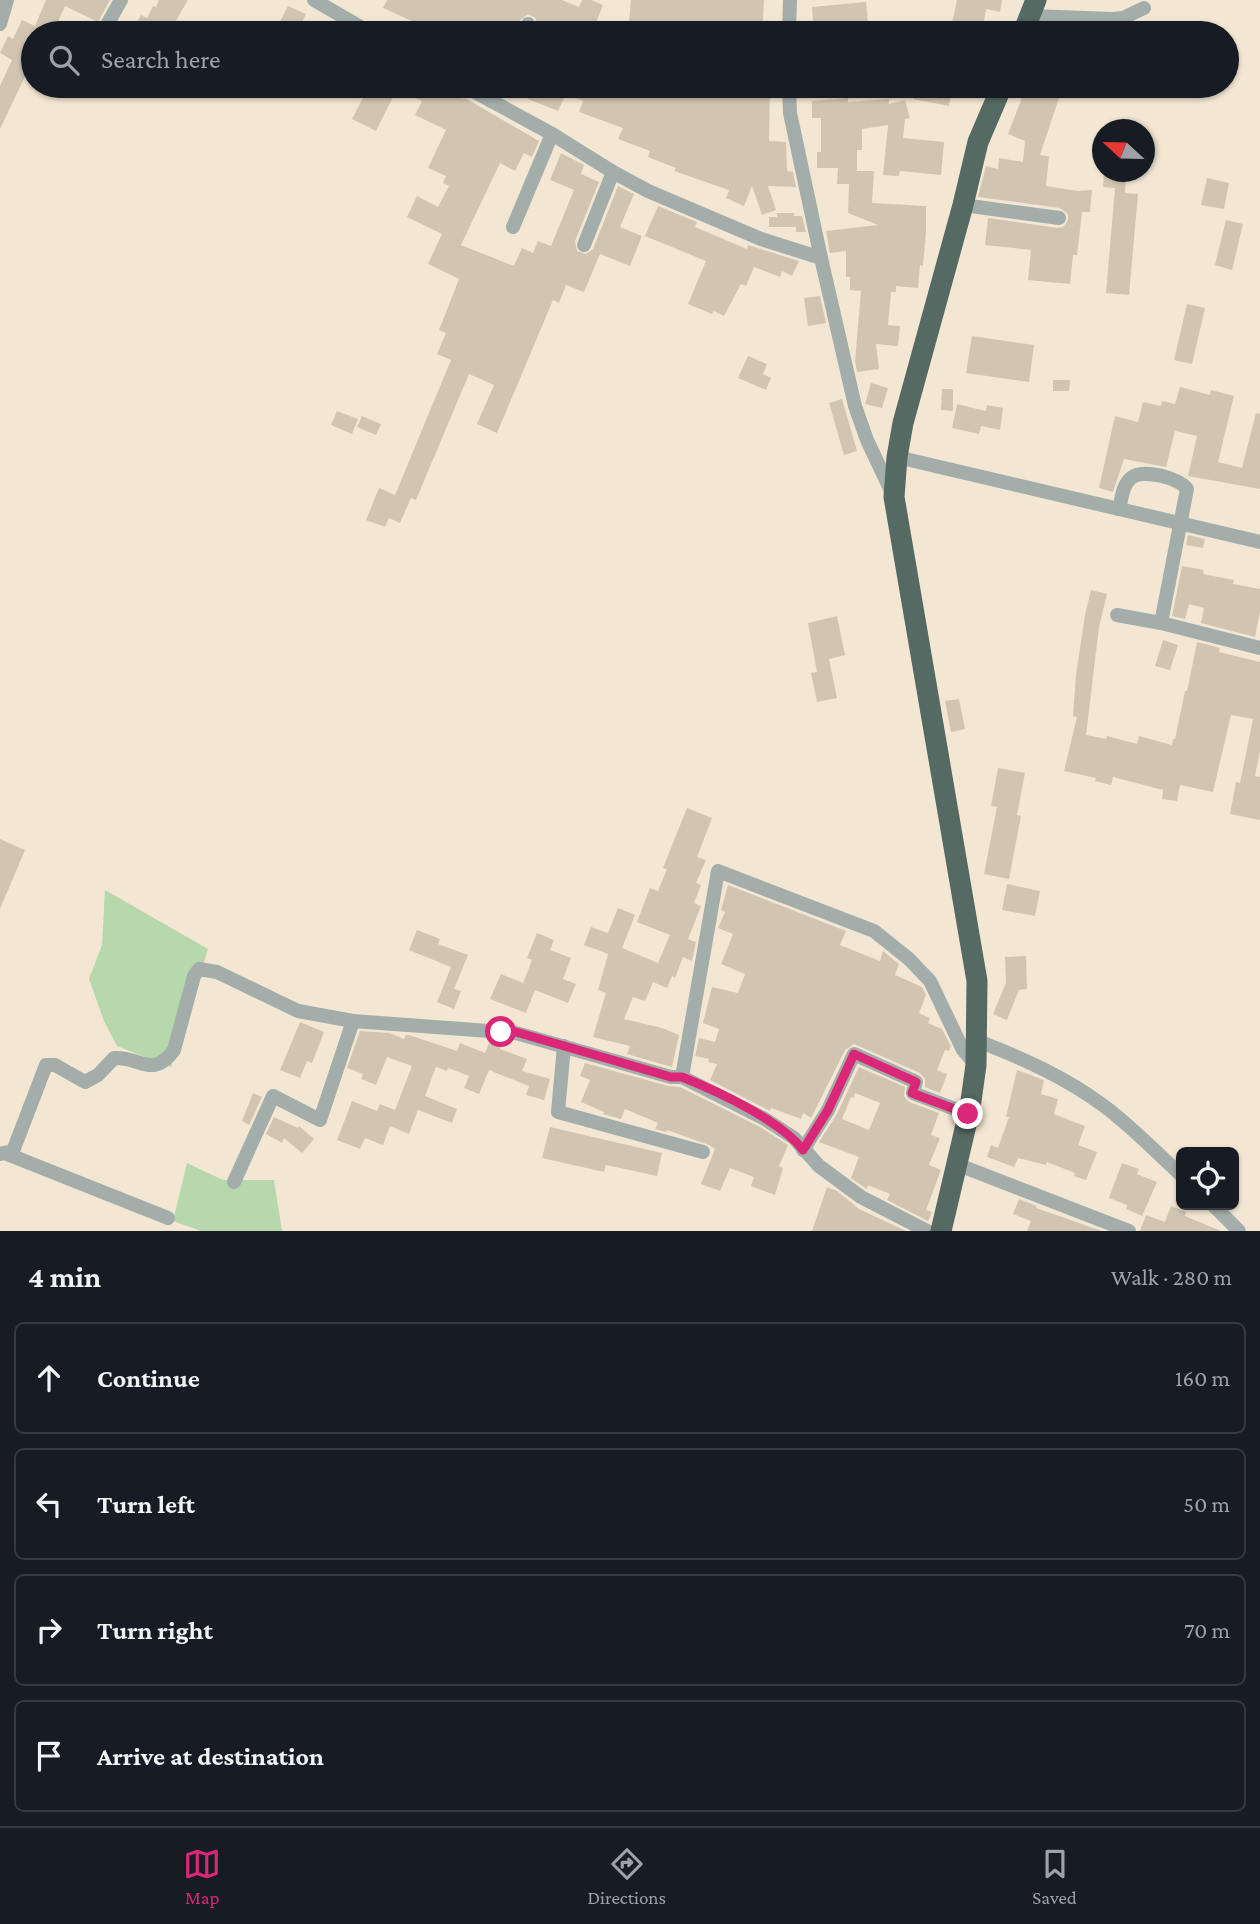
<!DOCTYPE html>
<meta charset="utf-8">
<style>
:root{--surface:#171b24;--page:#242831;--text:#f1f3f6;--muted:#9ea1a6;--line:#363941;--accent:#db2777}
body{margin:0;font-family:"Crimson Pro",serif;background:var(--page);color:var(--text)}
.controls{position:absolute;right:21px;bottom:21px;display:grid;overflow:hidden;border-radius:10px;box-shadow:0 2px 5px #0004}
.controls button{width:63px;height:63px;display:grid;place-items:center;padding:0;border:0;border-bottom:2px solid var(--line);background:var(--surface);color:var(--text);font:35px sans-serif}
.compass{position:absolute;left:1092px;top:119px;width:63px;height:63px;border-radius:50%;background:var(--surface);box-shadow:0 2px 5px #0004;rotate:292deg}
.stop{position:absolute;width:21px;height:21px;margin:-16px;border:5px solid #db2777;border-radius:50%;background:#fff}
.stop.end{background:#db2777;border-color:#fff;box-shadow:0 2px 7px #0008}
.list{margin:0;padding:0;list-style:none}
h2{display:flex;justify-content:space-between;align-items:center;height:91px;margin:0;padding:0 28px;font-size:30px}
h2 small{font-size:23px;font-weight:400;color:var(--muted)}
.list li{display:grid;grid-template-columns:46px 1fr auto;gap:21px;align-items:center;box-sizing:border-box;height:112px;margin:0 14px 14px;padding:0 14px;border:2px solid var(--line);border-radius:10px}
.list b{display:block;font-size:26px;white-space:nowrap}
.list em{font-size:23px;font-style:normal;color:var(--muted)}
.icon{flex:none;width:38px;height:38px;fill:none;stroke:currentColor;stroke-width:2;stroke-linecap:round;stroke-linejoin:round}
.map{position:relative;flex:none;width:1260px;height:1231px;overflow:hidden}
.search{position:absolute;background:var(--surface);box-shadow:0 2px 5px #0004;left:21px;right:21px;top:21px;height:77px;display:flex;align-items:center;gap:18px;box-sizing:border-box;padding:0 24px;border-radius:38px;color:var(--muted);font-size:26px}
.sheet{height:595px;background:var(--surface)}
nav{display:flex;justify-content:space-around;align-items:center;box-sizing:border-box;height:98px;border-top:2px solid var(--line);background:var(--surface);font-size:19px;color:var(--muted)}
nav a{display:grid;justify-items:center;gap:4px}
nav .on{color:var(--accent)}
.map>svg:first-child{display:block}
.green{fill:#b7d7ad}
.building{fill:#d1c5b2;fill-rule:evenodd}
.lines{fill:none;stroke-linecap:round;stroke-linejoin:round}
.minor{stroke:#a3aeaa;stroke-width:14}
.highway{stroke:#556a63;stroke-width:21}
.route{stroke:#db2777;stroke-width:9}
</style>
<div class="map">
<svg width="1260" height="1231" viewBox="0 0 1260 1231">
<rect width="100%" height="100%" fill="#f3e7d4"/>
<g class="green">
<polygon points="105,890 208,949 171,1067 117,1046 104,1021 89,979 102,945"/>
<polygon points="187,1163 223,1180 274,1180 282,1231 201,1231 173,1221"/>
</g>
<g class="building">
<polygon points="46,0 110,0 98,22 65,6 57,24 53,22 48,33 33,33 33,42 21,66 28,70 0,129 0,86 12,60 0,53 8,36 13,39 22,20 35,26"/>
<polygon points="159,0 188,0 169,33 136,33 138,29 134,27 141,15 147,18 153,6 156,7"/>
<polygon points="387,0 562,0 579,7 582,0 591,0 603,5 592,33 534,33 537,22 535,18 528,14 520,20 514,33 420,33 423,26 383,8"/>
<polygon points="631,0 764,0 762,33 628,33"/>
<polygon points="957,0 1002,0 1000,12 986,9 982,33 950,33"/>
<polygon points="866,2 868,22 840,25 840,33 814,33 812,7"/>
<polygon points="288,6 306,14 297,33 274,33"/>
<polygon points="369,86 437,86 464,99 465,98 539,141 532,157 524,153 515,171 500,163 461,245 514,266 522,248 533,253 538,241 551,246 574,190 550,180 561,153 584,165 581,174 599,182 575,241 577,251 586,254 593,249 618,186 634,194 620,227 642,236 630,266 600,254 584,292 566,285 559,303 553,300 497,433 477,424 494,385 469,374 416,500 411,498 400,523 389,518 385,527 366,520 379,488 395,495 451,360 437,354 446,333 439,330 459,279 428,264 442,234 407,217 417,196 438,207 449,186 443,183 446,176 428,168 446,130 415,115 422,101 397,89 376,131 352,119"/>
<polygon points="533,86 748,86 748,88 770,89 769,141 786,142 787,171 793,172 796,187 768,186 776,210 762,215 752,186 744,206 726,198 729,190 674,171 676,168 648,157 650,151 618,139 623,128 579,112 583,101 566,94 558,111 528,99"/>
<polygon points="916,86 953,86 949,106 913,99"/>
<polygon points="1015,86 1063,86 1040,155 1049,156 1046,186 1078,191 1092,190 1090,212 1082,212 1077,255 1073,255 1070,284 1028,280 1031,250 985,245 988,218 1058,228 1063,227 1068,220 1068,214 1060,208 978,197 986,166 998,169 999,158 1023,162 1025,141 1008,134 1023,95 1013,93"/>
<polygon points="848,98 848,102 889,99 889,104 905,100 910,118 905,119 903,138 944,142 941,175 900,171 899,176 883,175 888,125 862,129 862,150 857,150 857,171 874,171 872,203 926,206 926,233 923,266 920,265 918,288 896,286 896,292 891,292 888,325 900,326 898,346 876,344 879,369 857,372 855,361 861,291 850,290 850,277 846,277 846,251 830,253 826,231 878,225 848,213 849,184 837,184 838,168 817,168 817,152 821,152 821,118 812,118 812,101"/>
<polygon points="1104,172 1126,172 1125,193 1138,194 1129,295 1106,293 1115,188 1103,187"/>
<polygon points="1207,178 1229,183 1224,209 1201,205"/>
<polygon points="658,206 697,222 695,227 747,249 748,245 799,261 792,276 782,271 780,277 754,267 746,286 741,284 724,316 714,311 712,314 688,304 706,261 645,236"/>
<polygon points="777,213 794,213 794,216 802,216 806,232 796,232 796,227 769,227 769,217 777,217"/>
<polygon points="1226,220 1243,224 1232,270 1215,265"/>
<polygon points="820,296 826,323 808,326 804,298"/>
<polygon points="1187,304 1205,308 1192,364 1174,360"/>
<polygon points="972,336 1034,345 1029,382 966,373"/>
<polygon points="748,356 767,364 763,374 771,378 766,390 738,378"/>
<polygon points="1053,380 1070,380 1069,391 1053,391"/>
<polygon points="871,383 888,388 882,408 865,404"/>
<polygon points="1180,387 1210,395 1211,390 1234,396 1218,462 1242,468 1256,413 1260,414 1260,489 1188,476 1197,436 1175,431 1166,467 1124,459 1113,492 1099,488 1115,416 1138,422 1143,402 1161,406 1162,401 1175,404"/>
<polygon points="942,389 953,389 953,411 941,410"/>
<polygon points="842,399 857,451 844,455 829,403"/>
<polygon points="957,404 986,411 987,405 1003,408 1000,430 981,426 979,434 952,428"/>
<polygon points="337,411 358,419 352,434 331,425"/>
<polygon points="362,416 381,424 376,435 357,427"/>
<polygon points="1188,535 1205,539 1203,548 1186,545"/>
<polygon points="1182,566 1204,570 1203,574 1234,580 1233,584 1260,589 1260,611 1255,637 1201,623 1204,608 1189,604 1185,619 1172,616"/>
<polygon points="1091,590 1107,594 1099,627 1086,735 1106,739 1107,736 1137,744 1139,736 1172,745 1173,739 1175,739 1185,691 1187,691 1197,642 1220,648 1219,652 1260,662 1260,751 1255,776 1260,777 1260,820 1230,814 1236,782 1240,783 1253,719 1231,715 1213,792 1180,785 1177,801 1162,799 1163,790 1113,777 1111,785 1095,781 1096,778 1064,771 1077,717 1073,716 1076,675 1085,615"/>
<polygon points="837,616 845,655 829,659 837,698 817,702 811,673 817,672 808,623"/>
<polygon points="1163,640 1178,645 1170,670 1155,666"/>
<polygon points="959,699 965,729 951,732 945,701"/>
<polygon points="998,768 1025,773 1017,815 1021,816 1009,879 984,874 997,807 991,806"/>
<polygon points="687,808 712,818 697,857 706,860 696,883 701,885 694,903 701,906 688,939 696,942 692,961 683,957 675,978 672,976 667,988 653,982 645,1001 633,997 624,1019 662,1028 679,1035 672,1067 627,1054 630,1046 593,1037 606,993 598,990 608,954 584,945 591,927 608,933 618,908 635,915 622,948 658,963 670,935 637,922 650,888 658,891 667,869 663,868"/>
<polygon points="0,839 25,850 0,909"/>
<polygon points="1007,884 1040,891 1035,916 1002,910"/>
<polygon points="728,885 846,931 840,945 880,961 883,951 899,964 895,975 922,987 926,995 919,1013 930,1018 928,1023 942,1029 951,1046 949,1051 945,1050 937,1070 947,1074 940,1093 925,1087 925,1079 920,1073 854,1044 845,1050 811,1118 803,1113 801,1119 771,1108 770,1111 710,1080 717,1064 708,1062 709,1059 695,1056 699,1038 715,1042 719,1029 703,1023 712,987 738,993 745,974 721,964 733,934 718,928 725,912 721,910"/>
<polygon points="417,930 440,939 438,944 468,955 454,989 461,991 454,1009 437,1002 451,967 409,950"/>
<polygon points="537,933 554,940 550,950 571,958 563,979 576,984 568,1003 535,990 526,1013 490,999 501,974 523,983 532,960 527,958"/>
<polygon points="1026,956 1027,989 1019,990 1007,1020 993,1014 1006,983 1005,957"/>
<polygon points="300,1022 324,1032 312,1063 307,1061 300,1078 280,1070"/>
<polygon points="360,1031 389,1033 404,1039 406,1035 409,1035 457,1051 460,1043 485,1053 490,1041 502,1042 500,1049 527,1059 522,1071 550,1079 544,1100 526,1095 529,1086 489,1070 479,1094 464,1088 469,1076 448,1068 447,1071 436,1067 425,1096 457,1109 452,1123 418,1110 409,1134 390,1126 383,1145 365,1138 360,1149 337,1140 352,1101 377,1111 380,1104 395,1110 412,1066 387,1057 376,1085 361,1079 363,1074 347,1068"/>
<polygon points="585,1063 668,1086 680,1087 760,1127 788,1145 779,1166 783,1168 775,1195 751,1186 754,1177 730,1168 720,1191 701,1184 715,1149 709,1145 667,1130 666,1132 655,1129 658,1123 625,1109 621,1119 603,1114 604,1112 581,1102 590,1080 580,1076"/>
<path d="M859 1067 905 1087 904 1096 909 1102 939 1113 931 1135 940 1138 929 1165 941 1170 926 1210 932 1212 928 1221 887 1200 890 1194 868 1185 867 1189 851 1178 859 1157 819 1142 837 1114ZM855 1093 880 1103 869 1130 842 1119 851 1097 854 1098Z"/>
<polygon points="1017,1070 1044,1080 1041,1094 1058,1099 1054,1114 1085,1126 1078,1145 1097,1152 1086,1180 1074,1176 1075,1173 1047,1162 1046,1165 1018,1158 1014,1167 987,1157 991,1145 998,1148 1009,1117 1006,1117"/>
<polygon points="253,1093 262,1097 249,1125 242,1121"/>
<polygon points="274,1117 298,1128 299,1126 314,1139 302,1153 284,1138 282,1143 266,1134"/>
<polygon points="550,1127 662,1153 657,1176 606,1165 604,1172 542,1158"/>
<polygon points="1122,1163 1139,1169 1137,1174 1157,1182 1142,1216 1126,1209 1127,1205 1109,1198"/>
<polygon points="827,1187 837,1191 859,1209 906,1231 812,1231"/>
<polygon points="1019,1199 1037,1206 1036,1208 1102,1231 1027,1231 1031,1221 1013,1214"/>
<polygon points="1171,1206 1186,1212 1185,1216 1221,1231 1140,1231 1146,1215 1165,1222"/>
</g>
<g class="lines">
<g class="minor">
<polyline points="314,0 371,33"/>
<polyline points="1031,16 1113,19 1123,18 1144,8"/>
<polyline points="0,24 7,0"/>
<polyline points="104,30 121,0"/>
<polyline points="524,33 528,24"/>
<polyline points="789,33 790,0"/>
<polyline points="464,86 552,134 613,172 648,191 761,239 821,258 855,406 867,440 892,493"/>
<polyline points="789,86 790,113 821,258"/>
<polyline points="491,101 498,86"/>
<polyline points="963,205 1059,218"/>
<polyline points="513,227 552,134"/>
<polyline points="584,245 613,172"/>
<polyline points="897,457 1260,542"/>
<path d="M1119 509C1122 498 1122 486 1131 478 1142 468 1180 478 1187 489L1161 623 1260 648"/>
<polyline points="1117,615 1161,623"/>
<path d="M978 1041C1022 1058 1065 1077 1104 1106 1131 1126 1156 1152 1181 1175"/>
<polyline points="564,1046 558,1112 703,1152"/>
<polyline points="682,1077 718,871 874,931 909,959 930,981 963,1050 976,1065"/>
<polyline points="803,1150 828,1110 854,1054 916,1082 913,1093 968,1114"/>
<path d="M0 1154 13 1151 46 1065H55L85 1082 98 1075 114 1058C140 1056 152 1080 174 1050L194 976 199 969 217 972 298 1011 353 1021 516 1033 671 1077H682L765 1119 794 1138 819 1166 861 1197 927 1231"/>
<polyline points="7,1154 168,1218"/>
<polyline points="956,1164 1129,1231"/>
<polyline points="234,1182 273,1096 320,1120 353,1021"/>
<polyline points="1213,1205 1239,1231"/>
</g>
<g class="highway">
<polyline points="1023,33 1036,0"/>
<polyline points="941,1231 970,1108 976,1065 977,981 894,497 897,457 903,423 963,205 978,142 1002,86"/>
</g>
</g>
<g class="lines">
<path class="route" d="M501 1032H516L671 1077H682C717 1091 780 1120 803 1150L828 1110 854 1054 916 1082 912 1093 968 1114"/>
</g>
</svg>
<div class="controls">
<button><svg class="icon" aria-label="locate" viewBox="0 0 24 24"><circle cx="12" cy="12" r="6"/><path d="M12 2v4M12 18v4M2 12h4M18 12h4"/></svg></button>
</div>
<svg class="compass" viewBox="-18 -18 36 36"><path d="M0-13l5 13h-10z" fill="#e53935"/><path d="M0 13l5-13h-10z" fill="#9ea1a6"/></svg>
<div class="stop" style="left:501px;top:1032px"></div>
<div class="stop end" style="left:968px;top:1114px"></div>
<div class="search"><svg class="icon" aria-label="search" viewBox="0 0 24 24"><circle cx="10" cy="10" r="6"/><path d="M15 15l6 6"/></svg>Search here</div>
</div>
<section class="sheet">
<h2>4 min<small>Walk · 280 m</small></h2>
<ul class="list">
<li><svg class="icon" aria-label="ahead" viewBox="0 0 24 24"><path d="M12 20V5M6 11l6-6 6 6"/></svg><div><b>Continue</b></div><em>160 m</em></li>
<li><svg class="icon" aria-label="left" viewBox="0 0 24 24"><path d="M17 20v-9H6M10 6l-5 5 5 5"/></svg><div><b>Turn left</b></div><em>50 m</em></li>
<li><svg class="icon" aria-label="right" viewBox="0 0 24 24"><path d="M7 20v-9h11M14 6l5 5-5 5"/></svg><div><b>Turn right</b></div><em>70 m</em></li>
<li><svg class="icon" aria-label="arrive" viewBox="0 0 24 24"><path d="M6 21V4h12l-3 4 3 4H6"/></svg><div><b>Arrive at destination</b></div></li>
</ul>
</section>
<nav>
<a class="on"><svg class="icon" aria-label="map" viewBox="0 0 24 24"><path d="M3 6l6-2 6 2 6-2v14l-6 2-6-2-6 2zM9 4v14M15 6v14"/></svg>Map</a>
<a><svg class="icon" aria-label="directions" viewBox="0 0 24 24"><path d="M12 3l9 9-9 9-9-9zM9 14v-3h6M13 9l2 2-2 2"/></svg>Directions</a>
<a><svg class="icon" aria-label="saved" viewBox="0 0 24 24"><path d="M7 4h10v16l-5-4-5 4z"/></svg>Saved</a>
</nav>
